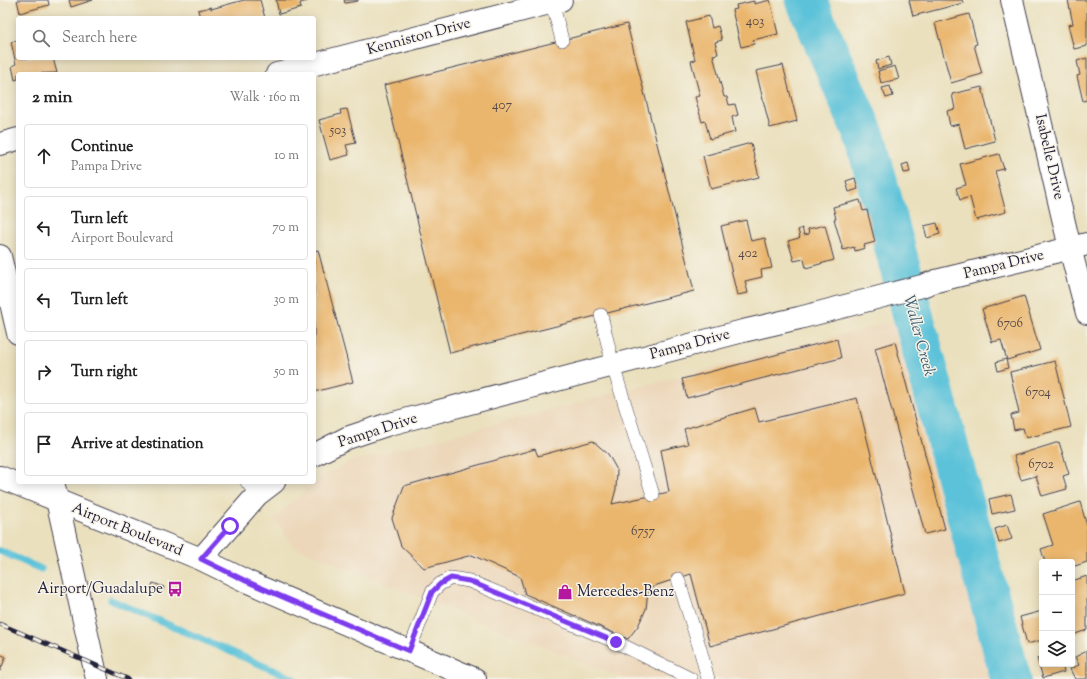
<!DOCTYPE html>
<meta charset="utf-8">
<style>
:root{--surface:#fff;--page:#f6f6f6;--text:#222;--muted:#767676;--line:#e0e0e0}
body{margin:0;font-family:"Sorts Mill Goudy",serif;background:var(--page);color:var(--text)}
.controls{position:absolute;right:12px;bottom:12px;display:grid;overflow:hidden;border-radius:4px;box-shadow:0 2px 10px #0003}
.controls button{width:36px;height:36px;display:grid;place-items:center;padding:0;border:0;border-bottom:1px solid var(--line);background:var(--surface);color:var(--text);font:20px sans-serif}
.stop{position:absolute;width:12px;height:12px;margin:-9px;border:3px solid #7c3aed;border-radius:50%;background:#fff}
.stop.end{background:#7c3aed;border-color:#fff;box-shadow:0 1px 4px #0008}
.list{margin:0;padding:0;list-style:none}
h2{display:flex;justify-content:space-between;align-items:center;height:52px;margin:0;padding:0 16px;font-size:17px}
h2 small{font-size:13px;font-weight:400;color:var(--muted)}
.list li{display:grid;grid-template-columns:26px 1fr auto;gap:12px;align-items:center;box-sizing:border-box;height:64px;margin:0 8px 8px;padding:0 8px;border:1px solid var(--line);border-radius:4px}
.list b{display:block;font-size:15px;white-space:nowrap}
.list p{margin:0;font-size:13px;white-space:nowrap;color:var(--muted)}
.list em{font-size:13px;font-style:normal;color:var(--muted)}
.icon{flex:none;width:22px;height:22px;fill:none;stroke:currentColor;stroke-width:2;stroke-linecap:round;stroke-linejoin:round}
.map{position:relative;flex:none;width:1087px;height:679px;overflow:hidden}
.search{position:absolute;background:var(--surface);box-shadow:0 2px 10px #0003;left:16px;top:16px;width:300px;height:44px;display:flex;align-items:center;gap:10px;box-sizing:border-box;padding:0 14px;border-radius:4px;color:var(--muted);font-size:15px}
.panel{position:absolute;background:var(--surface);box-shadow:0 2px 10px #0003;left:16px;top:72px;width:300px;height:412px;border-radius:4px}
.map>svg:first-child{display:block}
.built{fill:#ecd7ba}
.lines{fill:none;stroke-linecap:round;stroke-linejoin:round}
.stream{stroke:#5cc2d9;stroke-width:7}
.river{stroke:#5cc2d9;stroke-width:41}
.building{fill:#eab66d}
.lane-casing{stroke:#403e4e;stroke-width:14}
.street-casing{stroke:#403e4e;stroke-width:24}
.secondary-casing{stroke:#403e4e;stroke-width:24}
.primary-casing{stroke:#403e4e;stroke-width:24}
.lane{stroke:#fff;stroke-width:13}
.street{stroke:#fff;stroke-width:22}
.secondary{stroke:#fff;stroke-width:22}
.primary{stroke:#fff;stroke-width:22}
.rail-casing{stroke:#22223b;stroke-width:4.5}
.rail{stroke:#f7f3e8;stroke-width:3;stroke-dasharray:9;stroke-linecap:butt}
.route{stroke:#7c3aed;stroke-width:5}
.labels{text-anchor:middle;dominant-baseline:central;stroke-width:3;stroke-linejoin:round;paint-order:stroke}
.number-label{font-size:13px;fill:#544748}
.street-label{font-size:15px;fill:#22223b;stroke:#f7f3e8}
.poi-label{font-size:15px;fill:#22223b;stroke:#f7f3e8;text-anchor:end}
.water-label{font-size:16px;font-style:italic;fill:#365a72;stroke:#f7f3e8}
</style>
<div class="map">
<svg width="1087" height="679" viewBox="0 0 1087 679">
<rect width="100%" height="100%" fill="#f7f3e8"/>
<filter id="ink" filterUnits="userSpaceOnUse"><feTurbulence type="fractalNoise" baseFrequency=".025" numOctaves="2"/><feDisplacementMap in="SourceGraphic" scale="8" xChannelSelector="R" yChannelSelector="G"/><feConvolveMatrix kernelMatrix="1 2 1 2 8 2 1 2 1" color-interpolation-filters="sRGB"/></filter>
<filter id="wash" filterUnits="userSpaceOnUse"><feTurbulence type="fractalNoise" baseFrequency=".012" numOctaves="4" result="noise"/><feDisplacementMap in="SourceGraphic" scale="16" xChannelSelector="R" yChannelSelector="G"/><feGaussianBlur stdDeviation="0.9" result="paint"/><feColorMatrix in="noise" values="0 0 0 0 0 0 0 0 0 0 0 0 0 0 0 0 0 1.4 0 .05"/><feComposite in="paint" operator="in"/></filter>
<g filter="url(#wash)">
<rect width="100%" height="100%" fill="#eae0bd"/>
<polygon class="built" points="897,320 990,679 624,679 293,546 274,519 319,478 349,462"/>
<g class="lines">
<g class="stream">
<polyline points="0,551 41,569"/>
<polyline points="111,600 294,679"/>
</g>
<polyline class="river" points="806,0 865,137 1011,679"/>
</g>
<g id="blocks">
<g class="building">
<polygon points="17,0 48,0 49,5 20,13"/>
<polygon points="69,0 93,0 71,7"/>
<polygon points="244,0 260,0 265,18 200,18 198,10 211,7 211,9"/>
<polygon points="276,0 308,0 308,1 300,3 301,8 279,14"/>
<polygon points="344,0 358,0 358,1 345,3"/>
<polygon points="770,0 778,34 753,40 754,44 741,47 732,10 737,9 736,5 754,1 754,4"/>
<polygon points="909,0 962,0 963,3 913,16"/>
<polygon points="1068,0 1087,0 1087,46 1074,49 1068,25 1073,24"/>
<polygon points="969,14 977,44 974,45 982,74 951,83 935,23"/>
<polygon points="709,16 712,28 718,26 722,40 715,42 718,54 713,55 724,97 727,97 729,105 735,104 738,115 732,117 735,132 710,139 705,121 702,122 695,97 700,96 691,61 695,60 686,22"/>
<polygon points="627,24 694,291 450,353 384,85"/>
<polygon points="18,40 18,58 53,58 57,73 18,74 18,79 15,80 12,66 16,64 11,42"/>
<polygon points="889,57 891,65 878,69 876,61"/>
<polygon points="1087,58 1087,100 1083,101 1077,76 1080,75 1077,61"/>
<polygon points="783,65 797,121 770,128 756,71"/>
<polygon points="895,66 899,79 881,83 878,71"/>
<polygon points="890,86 893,96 886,98 882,88"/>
<polygon points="982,87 995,141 965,149 959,124 950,126 947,111 955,109 952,94"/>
<polygon points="347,109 356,143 346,145 349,155 330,160 319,120 341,114 340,110"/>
<polygon points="751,143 759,177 711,189 703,156"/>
<polygon points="999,154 1004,169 995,171 1006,212 976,220 970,197 960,200 956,188 966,185 960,164"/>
<polygon points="908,163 910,172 904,173 902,165"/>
<polygon points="855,178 858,189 849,192 846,181"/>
<polygon points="860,200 863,211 867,210 875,242 864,245 865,248 855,251 854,247 843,250 834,219 836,219 833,207"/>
<polygon points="746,220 751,241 765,238 772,268 761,270 762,277 745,281 748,293 737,295 721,226"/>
<polygon points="937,223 940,234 927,238 924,226"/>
<polygon points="825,225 834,260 806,268 804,259 794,261 788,241 799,238 800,237 798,230 802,228 804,235 809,234 808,229"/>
<polygon points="318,250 353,382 314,392 314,251"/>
<polygon points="1024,296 1040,350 1007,360 1001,340 992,342 982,309"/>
<polygon points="837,339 841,358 687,398 682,379"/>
<polygon points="895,342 945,529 925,534 875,348"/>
<polygon points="1006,359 1008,368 998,371 996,362"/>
<polygon points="1055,361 1071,427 1026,438 1023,428 1014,430 1011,415 1019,413 1010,372"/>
<polygon points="857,398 905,593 710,646 691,574 657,585 648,590 646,609 638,626 628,639 525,594 520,577 472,555 424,568 401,546 392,518 404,486 535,449 538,456 593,441 608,454 617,470 616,489 612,504 669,492 661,450 688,444 684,429 755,408 759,422"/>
<polygon points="1059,442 1069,474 1063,476 1067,489 1042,496 1036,476 1021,480 1014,456"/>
<polygon points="1011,494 1015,509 992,514 989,499"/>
<polygon points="1080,502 1087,526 1087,562 1072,567 1072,562 1045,562 1041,549 1053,545 1043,514"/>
<polygon points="1007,525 1012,539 999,543 995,529"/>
<polygon points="1087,576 1087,630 1072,635 1072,581"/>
<polygon points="153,583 164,587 162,592 151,588"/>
<polygon points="1042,611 1042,640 1027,644 1020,617"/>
<polygon points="1087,651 1087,679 1075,679 1070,669 1079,665 1075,657"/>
<polygon points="0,654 6,657 0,671"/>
<polygon points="1042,656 1042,664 1062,664 1064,672 1043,678 1037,658"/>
</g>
</g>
</g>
<g filter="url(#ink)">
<use href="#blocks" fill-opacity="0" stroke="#403e4e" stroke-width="1"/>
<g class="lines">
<g class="lane-casing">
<g id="lane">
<polyline points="552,2 562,40"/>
<polyline points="601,315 613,366 653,495"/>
<polyline points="247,482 257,495"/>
<polyline points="678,579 700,649 708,679"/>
<polyline points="409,651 432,592 440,584 451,578 469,581 616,642 691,679"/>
</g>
</g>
<g class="street-casing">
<g id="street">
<polyline points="1012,0 1070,248 1087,313"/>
<polyline points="277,74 561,0"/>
<polyline points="0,144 18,139"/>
<polyline points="314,455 347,438 386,425 743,331 799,318 922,286 936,281 1087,244"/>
<polyline points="201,559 257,495 274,482"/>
</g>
</g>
<g class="secondary-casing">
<g id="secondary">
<polyline points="0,256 18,333"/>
<polyline points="53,482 97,679"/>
</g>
</g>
<g class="primary-casing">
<polyline id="primary" points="0,477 201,559 248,582 475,679"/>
</g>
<use href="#lane" class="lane"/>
<use href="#street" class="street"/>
<use href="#secondary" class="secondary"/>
<use href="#primary" class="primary"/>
<g class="rail-casing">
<polyline id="rail" points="0,624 128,679"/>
</g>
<use href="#rail" class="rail"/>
</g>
</g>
<g class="lines" filter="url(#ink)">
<polyline class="route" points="230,526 201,559 248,582 409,651 432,592 440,584 451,578 469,581 616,642"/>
</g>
<defs>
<g id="bus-bare" transform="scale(1.2)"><path d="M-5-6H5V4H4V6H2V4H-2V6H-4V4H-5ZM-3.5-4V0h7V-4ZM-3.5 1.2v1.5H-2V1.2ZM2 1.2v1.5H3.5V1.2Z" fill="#b5179e" stroke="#f7f3e8" stroke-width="2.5" paint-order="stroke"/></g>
<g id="shop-bare" transform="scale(1.2)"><path d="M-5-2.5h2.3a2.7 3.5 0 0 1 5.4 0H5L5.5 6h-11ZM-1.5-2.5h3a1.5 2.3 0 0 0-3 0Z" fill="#b5179e" stroke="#f7f3e8" stroke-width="2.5" paint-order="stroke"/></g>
</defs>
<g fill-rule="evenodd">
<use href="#bus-bare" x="175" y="589"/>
<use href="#shop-bare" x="565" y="592"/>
</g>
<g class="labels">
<g class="number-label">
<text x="755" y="22">403</text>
<text x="502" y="106">407</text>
<text x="338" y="131">503</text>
<text x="748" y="254">402</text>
<text x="1010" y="324">6706</text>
<text x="1038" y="393">6704</text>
<text x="1041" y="465">6702</text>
<text x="643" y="532">6757</text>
</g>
<g class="street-label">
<text transform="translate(419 37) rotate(-15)">Kenniston Drive</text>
<text transform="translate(1049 157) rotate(77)">Isabelle Drive</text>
<text transform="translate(1004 265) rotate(-14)">Pampa Drive</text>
<text transform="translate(690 345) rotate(-15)">Pampa Drive</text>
<text transform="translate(378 431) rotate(-18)">Pampa Drive</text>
<text transform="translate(127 530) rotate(22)">Airport Boulevard</text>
</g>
<g class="poi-label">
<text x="163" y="589">Airport/Guadalupe</text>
<text x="577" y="592" text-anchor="start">Mercedes-Benz</text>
</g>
<g class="water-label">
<text transform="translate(918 336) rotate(75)">Waller Creek</text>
</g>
</g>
</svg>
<div class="controls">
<button>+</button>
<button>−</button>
<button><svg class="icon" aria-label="layers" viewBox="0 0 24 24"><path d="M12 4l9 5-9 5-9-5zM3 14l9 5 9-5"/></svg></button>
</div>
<div class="stop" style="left:230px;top:526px"></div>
<div class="stop end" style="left:616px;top:642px"></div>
<div class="search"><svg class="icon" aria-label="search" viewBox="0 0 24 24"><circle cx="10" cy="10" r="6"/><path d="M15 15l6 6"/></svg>Search here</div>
<section class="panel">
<h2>2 min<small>Walk · 160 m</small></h2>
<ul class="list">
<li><svg class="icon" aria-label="ahead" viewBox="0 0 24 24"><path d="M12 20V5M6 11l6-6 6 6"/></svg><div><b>Continue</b><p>Pampa Drive</p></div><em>10 m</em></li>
<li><svg class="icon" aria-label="left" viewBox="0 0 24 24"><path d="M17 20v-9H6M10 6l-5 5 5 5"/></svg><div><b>Turn left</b><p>Airport Boulevard</p></div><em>70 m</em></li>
<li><svg class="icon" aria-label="left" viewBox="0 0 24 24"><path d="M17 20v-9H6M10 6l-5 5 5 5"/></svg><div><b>Turn left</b></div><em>30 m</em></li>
<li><svg class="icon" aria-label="right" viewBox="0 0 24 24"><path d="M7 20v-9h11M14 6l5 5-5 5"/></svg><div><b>Turn right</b></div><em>50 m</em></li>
<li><svg class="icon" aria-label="arrive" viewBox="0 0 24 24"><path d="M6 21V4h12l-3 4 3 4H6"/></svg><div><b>Arrive at destination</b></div></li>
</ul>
</section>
</div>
